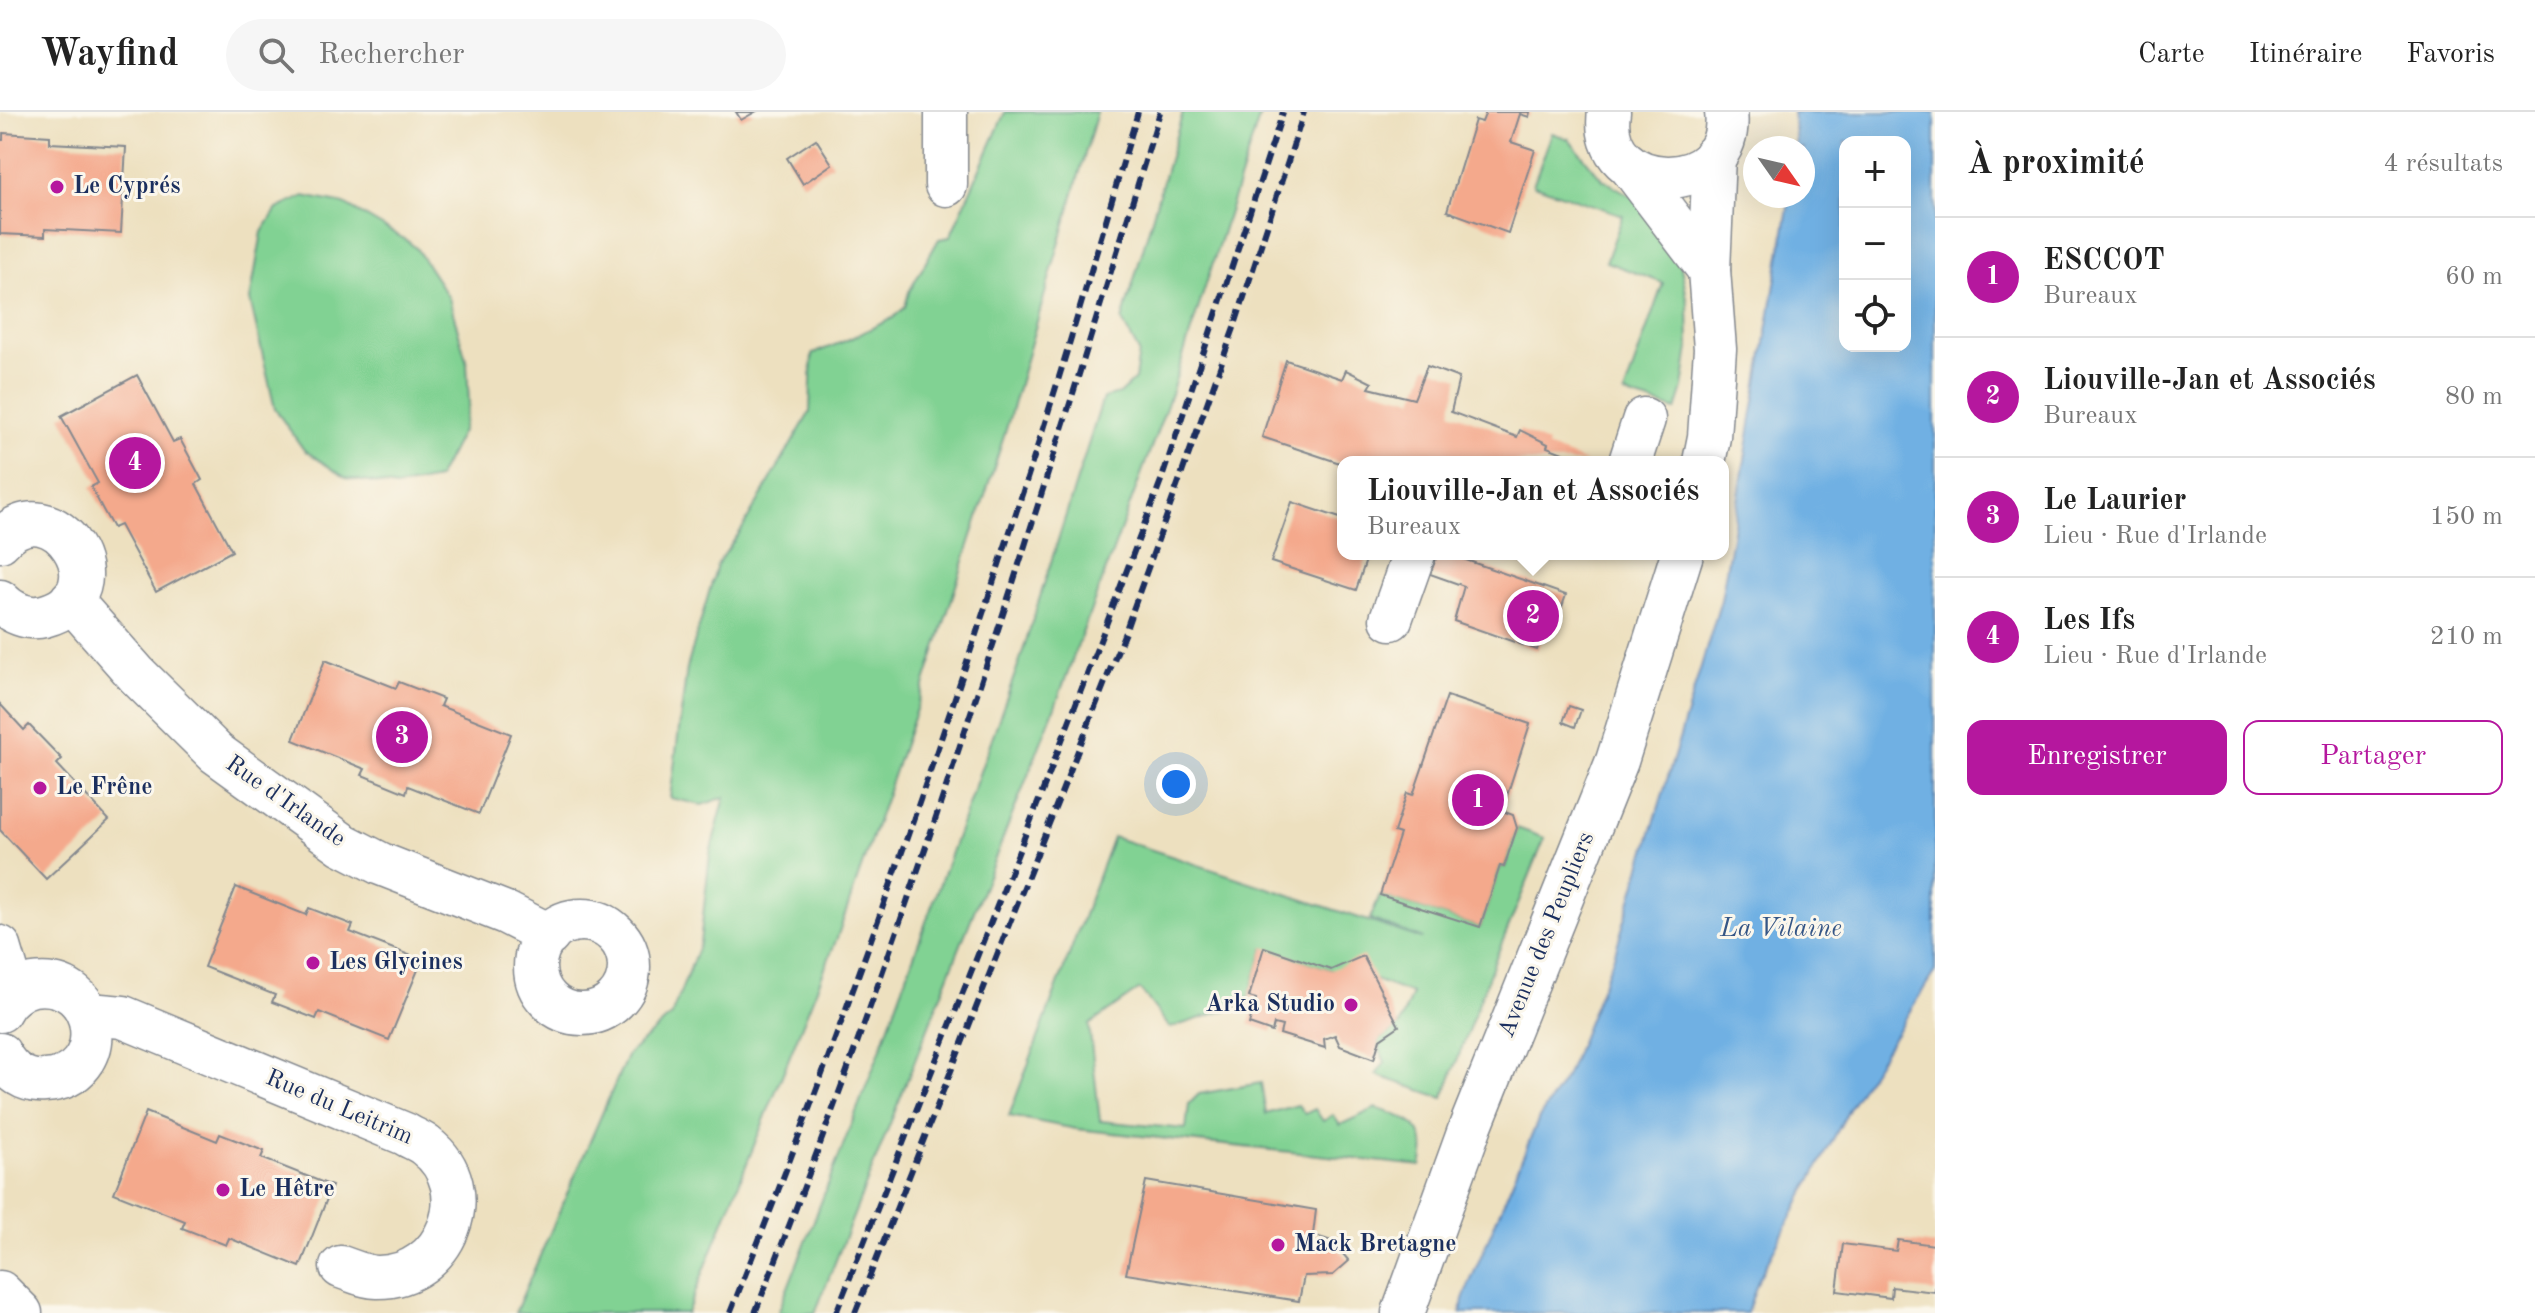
<!DOCTYPE html>
<html lang="fr">
<meta charset="utf-8">
<style>
:root{--surface:#fff;--page:#f6f6f6;--text:#222;--muted:#767676;--line:#e0e0e0;--accent:#b5179e}
body{margin:0;font-family:"Old Standard TT",serif;background:var(--page);color:var(--text)}
.controls{position:absolute;right:24px;top:24px;display:grid;overflow:hidden;border-radius:16px;box-shadow:0 8px 32px #0002}
.controls button{width:72px;height:72px;display:grid;place-items:center;padding:0;border:0;border-bottom:2px solid var(--line);background:var(--surface);color:var(--text);font:40px sans-serif}
.compass{position:absolute;left:1743px;top:24px;width:72px;height:72px;border-radius:50%;background:var(--surface);box-shadow:0 8px 32px #0002;rotate:124deg}
.you{position:absolute;left:1176px;top:672px;width:28px;height:28px;margin:-20px;border:6px solid #fff;border-radius:50%;background:#1a73e8;box-shadow:0 0 0 12px #1a73e833}
.badge{display:grid;place-items:center;width:52px;height:52px;border-radius:50%;background:var(--accent);color:#fff;font-size:26px;font-weight:700}
.pin{position:absolute;translate:-50% -50%;border:4px solid #fff;box-shadow:0 2px 8px #0006}
.popup{position:absolute;left:1337px;top:344px;width:392px;height:104px;box-sizing:border-box;display:grid;place-content:center;border-radius:16px;background:var(--surface);filter:drop-shadow(0 2px 6px #0005);font-size:26px;white-space:nowrap;color:var(--muted)}
.popup b{font-size:30px;color:var(--text)}
.popup::after{content:'';position:absolute;left:50%;top:100%;margin-left:-16px;border:16px solid transparent;border-top-color:var(--surface)}
.list{margin:0;padding:0;list-style:none}
h2{display:flex;justify-content:space-between;align-items:center;height:104px;margin:0;padding:0 32px;font-size:34px}
h2 small{font-size:26px;font-weight:400;color:var(--muted)}
.list li{display:grid;grid-template-columns:52px 1fr auto;gap:24px;align-items:center;box-sizing:border-box;height:120px;padding:0 32px;border-top:2px solid var(--line)}
.list b{display:block;font-size:30px;white-space:nowrap}
.list p{margin:0;font-size:26px;white-space:nowrap;color:var(--muted)}
.list em{font-size:26px;font-style:normal;color:var(--muted)}
.actions{display:flex;gap:16px;padding:24px 32px}
.actions a{flex:1;padding:18px 0;border:2px solid var(--accent);border-radius:16px;text-align:center;font-size:28px;color:var(--accent)}
.actions .main{background:var(--accent);color:#fff}
.icon{flex:none;width:44px;height:44px;fill:none;stroke:currentColor;stroke-width:2;stroke-linecap:round;stroke-linejoin:round}
.map{position:relative;flex:none;width:1935px;height:1201px;overflow:hidden}
header{display:flex;align-items:center;gap:48px;box-sizing:border-box;height:112px;padding:0 40px;background:var(--surface);border-bottom:2px solid var(--line)}
header strong{font-size:38px}
nav{display:flex;gap:44px;margin-inline-start:auto;font-size:28px}
.search{width:560px;height:72px;background:var(--page);display:flex;align-items:center;gap:20px;box-sizing:border-box;padding:0 28px;border-radius:44px;color:var(--muted);font-size:30px}
main{display:flex}
aside{flex:1;background:var(--surface)}
.map>svg:first-child{display:block}
.green{fill:#81d293;stroke:#4e8078;stroke-width:2}
.water{fill:#70b0e3;stroke:#4670a0;stroke-width:2;fill-rule:evenodd}
.building{fill:#f4a98c}
.lines{fill:none;stroke-linecap:round;stroke-linejoin:round}
.minor-casing{stroke:#84888e;stroke-width:45}
.minor{stroke:#fff;stroke-width:42}
.rail{stroke:#1b2f5e;stroke-width:6;stroke-dasharray:12 6;stroke-linecap:butt}
.poi-dot{fill:#b5179e;stroke:#fbf7ec;stroke-width:3}
.labels{text-anchor:middle;dominant-baseline:central;stroke-width:6;stroke-linejoin:round;paint-order:stroke}
.poi-label{font-size:24px;font-weight:bold;fill:#1b2f5e;stroke:#fbf7ec;text-anchor:start}
.street-label{font-size:24px;fill:#1b2f5e;stroke:#fbf7ec}
.water-label{font-size:26px;font-style:italic;fill:#355686;stroke:#fbf7ec}
</style>
<header>
<strong>Wayfind</strong>
<div class="search"><svg class="icon" aria-label="search" viewBox="0 0 24 24"><circle cx="10" cy="10" r="6"/><path d="M15 15l6 6"/></svg>Rechercher</div>
<nav><a>Carte</a><a>Itinéraire</a><a>Favoris</a></nav>
</header>
<main>
<div class="map">
<svg width="1935" height="1201" viewBox="0 0 1935 1201">
<rect width="100%" height="100%" fill="#fbf7ec"/>
<filter id="ink" filterUnits="userSpaceOnUse"><feTurbulence type="fractalNoise" baseFrequency=".0125" numOctaves="2"/><feDisplacementMap in="SourceGraphic" scale="16" xChannelSelector="R" yChannelSelector="G"/><feConvolveMatrix kernelMatrix="1 2 1 2 8 2 1 2 1" color-interpolation-filters="sRGB"/></filter>
<filter id="wash" filterUnits="userSpaceOnUse"><feTurbulence type="fractalNoise" baseFrequency=".006" numOctaves="4" result="noise"/><feDisplacementMap in="SourceGraphic" scale="32" xChannelSelector="R" yChannelSelector="G"/><feGaussianBlur stdDeviation="1.8" result="paint"/><feColorMatrix in="noise" values="0 0 0 0 0 0 0 0 0 0 0 0 0 0 0 0 0 1.4 0 .05"/><feComposite in="paint" operator="in"/></filter>
<g filter="url(#wash)">
<rect width="100%" height="100%" fill="#ede0bf"/>
<g class="green">
<polygon points="1005,0 1097,0 1005,321 921,583 837,826 687,1201 515,1201 628,942 671,904 700,831 710,742 725,685 702,693 670,686 687,556 717,453 742,417 810,300 812,242 845,229 893,206 905,195 909,180 939,127 950,125"/>
<polygon points="1183,0 1261,0 1170,285 1053,600 815,1201 778,1201 879,941 1020,548 1103,286 1119,282 1135,267 1139,240 1122,209"/>
<polygon points="1552,21 1569,27 1602,67 1633,85 1681,155 1688,192 1689,236 1683,276 1676,298 1624,282 1663,171 1606,150 1623,103 1533,73"/>
<polygon points="304,84 344,92 406,128 416,136 449,186 467,251 469,291 462,319 437,367 396,375 346,366 304,338 275,297 250,188 262,120 277,97"/>
<path d="M1517 716 1545 726 1494 850 1443 986 1376 963 1385 950 1378 934 1380 927 1399 914 1412 882 1375 868 1331 858 1264 836 1249 885 1242 893 1170 916 1140 877 1089 913 1100 1009 1186 1017 1189 992 1199 982 1261 971 1266 1002 1298 993 1305 1002 1315 997 1323 1009 1333 1003 1340 1013 1376 996C1408 1007 1432 1014 1421 1054L1076 1017 1009 1004 1113 725 1423 827 1370 807 1380 783 1480 815 1500 754 1505 755Z"/>
</g>
<path class="water" d="M1793 0H1935V859L1854 988 1759 1166 1747 1201H1461L1463 1187 1539 1006 1567 963 1614 844 1721 488 1790 84H1803V36H1796ZM1845 30H1905V234H1845Z"/>
<g id="blocks">
<g class="building">
<polygon points="736,0 755,0 741,8"/>
<polygon points="1486,0 1530,0 1529,5 1520,2 1511,30 1535,38 1508,121 1447,99 1475,8 1482,10"/>
<polygon points="3,21 50,24 50,31 126,35 121,121 45,117 45,124 0,122 0,28 3,28"/>
<polygon points="816,27 832,52 803,72 787,46"/>
<polygon points="1286,248 1342,267 1346,258 1372,271 1369,276 1414,287 1427,254 1459,266 1451,300 1517,325 1520,318 1548,332 1547,335 1586,350 1343,350 1343,352 1262,325"/>
<polygon points="137,263 173,330 180,327 202,368 196,372 232,439 156,480 120,413 113,416 102,396 91,375 98,371 61,304"/>
<polygon points="1292,390 1343,407 1343,442 1368,442 1356,478 1271,450"/>
<polygon points="1438,442 1449,442 1566,483 1559,503 1550,500 1537,538 1454,509 1464,474 1430,462"/>
<polygon points="325,548 396,576 399,570 443,587 440,594 511,622 479,702 408,674 406,681 362,663 365,657 293,628"/>
<polygon points="1447,584 1530,612 1502,699 1513,703 1517,716 1504,755 1500,754 1480,815 1380,783 1400,722 1394,720 1407,681 1413,683"/>
<polygon points="0,592 24,618 29,613 62,647 57,652 109,708 46,767 0,718"/>
<polygon points="1569,594 1581,598 1575,615 1563,610"/>
<polygon points="236,775 306,803 309,796 353,813 350,820 422,848 389,928 319,900 316,907 272,890 275,883 204,855"/>
<polygon points="1264,835 1331,858 1363,844 1399,914 1380,927 1374,947 1340,934 1335,923 1324,927 1325,936 1280,922 1282,914 1274,912 1272,920 1249,912 1256,887 1249,885"/>
<polygon points="146,1000 217,1029 220,1022 264,1039 261,1046 332,1074 300,1155 229,1126 226,1133 182,1116 185,1109 114,1081"/>
<polygon points="1146,1069 1316,1098 1313,1123 1332,1129 1349,1149 1333,1163 1304,1164 1299,1189 1126,1162"/>
<polygon points="1898,1128 1935,1133 1935,1180 1892,1175 1891,1186 1837,1179 1843,1132 1896,1139"/>
</g>
</g>
</g>
<g filter="url(#ink)">
<use href="#blocks" fill-opacity="0" stroke="#84888e" stroke-width="2"/>
<g class="lines">
<g class="minor-casing">
<g id="minor">
<polyline points="946,0 946,73"/>
<path d="M1609 0C1596 85 1737 88 1726 0"/>
<polyline points="1630,54 1709,158"/>
<polyline points="1630,350 1644,307"/>
<polyline points="1704,350 1709,325 1715,237 1709,158 1714,44"/>
<path d="M0 429C52 368 127 482 44 504 28 508 11 501 0 489"/>
<polyline points="71,488 137,563 216,641 342,732 381,752 506,801 549,823"/>
<polyline points="1391,507 1414,442"/>
<circle cx="582" cy="855" r="47"/>
<polyline points="0,835 14,882"/>
<path d="M0 899C6 886 19 876 33 873 104 863 113 966 45 969 25 971 9 959 0 942"/>
<path d="M89 902 123 905 405 1022C411 1026 420 1029 426 1034 482 1077 446 1166 377 1165 365 1165 353 1159 341 1155"/>
<polyline points="0,1180 21,1201"/>
<polyline points="1403,1201 1471,1013 1617,649 1682,442"/>
</g>
</g>
<use href="#minor" class="minor"/>
<g class="rail">
<path d="M730 1201C843 919 942 631 1035 342 1071 229 1104 114 1138 0"/>
<path d="M755 1201C911 808 1036 404 1160 0"/>
<polyline points="836,1201 1043,678 1162,366 1283,0"/>
<polyline points="855,1201 1125,520 1234,216 1304,0"/>
</g>
</g>
</g>
<g class="poi-dot">
<circle cx="57" cy="75" r="8"/>
<circle cx="40" cy="676" r="8"/>
<circle cx="313" cy="851" r="8"/>
<circle cx="1351" cy="893" r="8"/>
<circle cx="223" cy="1078" r="8"/>
<circle cx="1278" cy="1133" r="8"/>
</g>
<g class="labels">
<g class="poi-label">
<text x="73" y="75">Le Cyprés</text>
<text x="56" y="676">Le Frêne</text>
<text x="329" y="851">Les Glycines</text>
<text x="1335" y="893" text-anchor="end">Arka Studio</text>
<text x="239" y="1078">Le Hêtre</text>
<text x="1294" y="1133">Mack Bretagne</text>
</g>
<g class="street-label">
<text transform="translate(285 690) rotate(35)">Rue d'Irlande</text>
<text transform="translate(1547 823) rotate(-68)">Avenue des Peupliers</text>
<text transform="translate(339 996) rotate(23)">Rue du Leitrim</text>
</g>
<g class="water-label">
<text x="1781" y="817">La Vilaine</text>
</g>
</g>
</svg>
<div class="controls">
<button>+</button>
<button>−</button>
<button><svg class="icon" aria-label="locate" viewBox="0 0 24 24"><circle cx="12" cy="12" r="6"/><path d="M12 2v4M12 18v4M2 12h4M18 12h4"/></svg></button>
</div>
<svg class="compass" viewBox="-18 -18 36 36"><path d="M0-13l5 13h-10z" fill="#e53935"/><path d="M0 13l5-13h-10z" fill="#767676"/></svg>
<div class="you"></div>
<div class="pin badge" style="left:1478px;top:688px">1</div>
<div class="pin badge" style="left:1533px;top:504px">2</div>
<div class="popup"><b>Liouville-Jan et Associés</b>Bureaux</div>
<div class="pin badge" style="left:402px;top:625px">3</div>
<div class="pin badge" style="left:135px;top:351px">4</div>
</div>
<aside>
<h2>À proximité<small>4 résultats</small></h2>
<ul class="list">
<li><span class="badge">1</span><div><b>ESCCOT</b><p>Bureaux</p></div><em>60 m</em></li>
<li><span class="badge">2</span><div><b>Liouville-Jan et Associés</b><p>Bureaux</p></div><em>80 m</em></li>
<li><span class="badge">3</span><div><b>Le Laurier</b><p>Lieu · Rue d'Irlande</p></div><em>150 m</em></li>
<li><span class="badge">4</span><div><b>Les Ifs</b><p>Lieu · Rue d'Irlande</p></div><em>210 m</em></li>
</ul>
<div class="actions"><a class="main">Enregistrer</a><a>Partager</a></div>
</aside>
</main>
